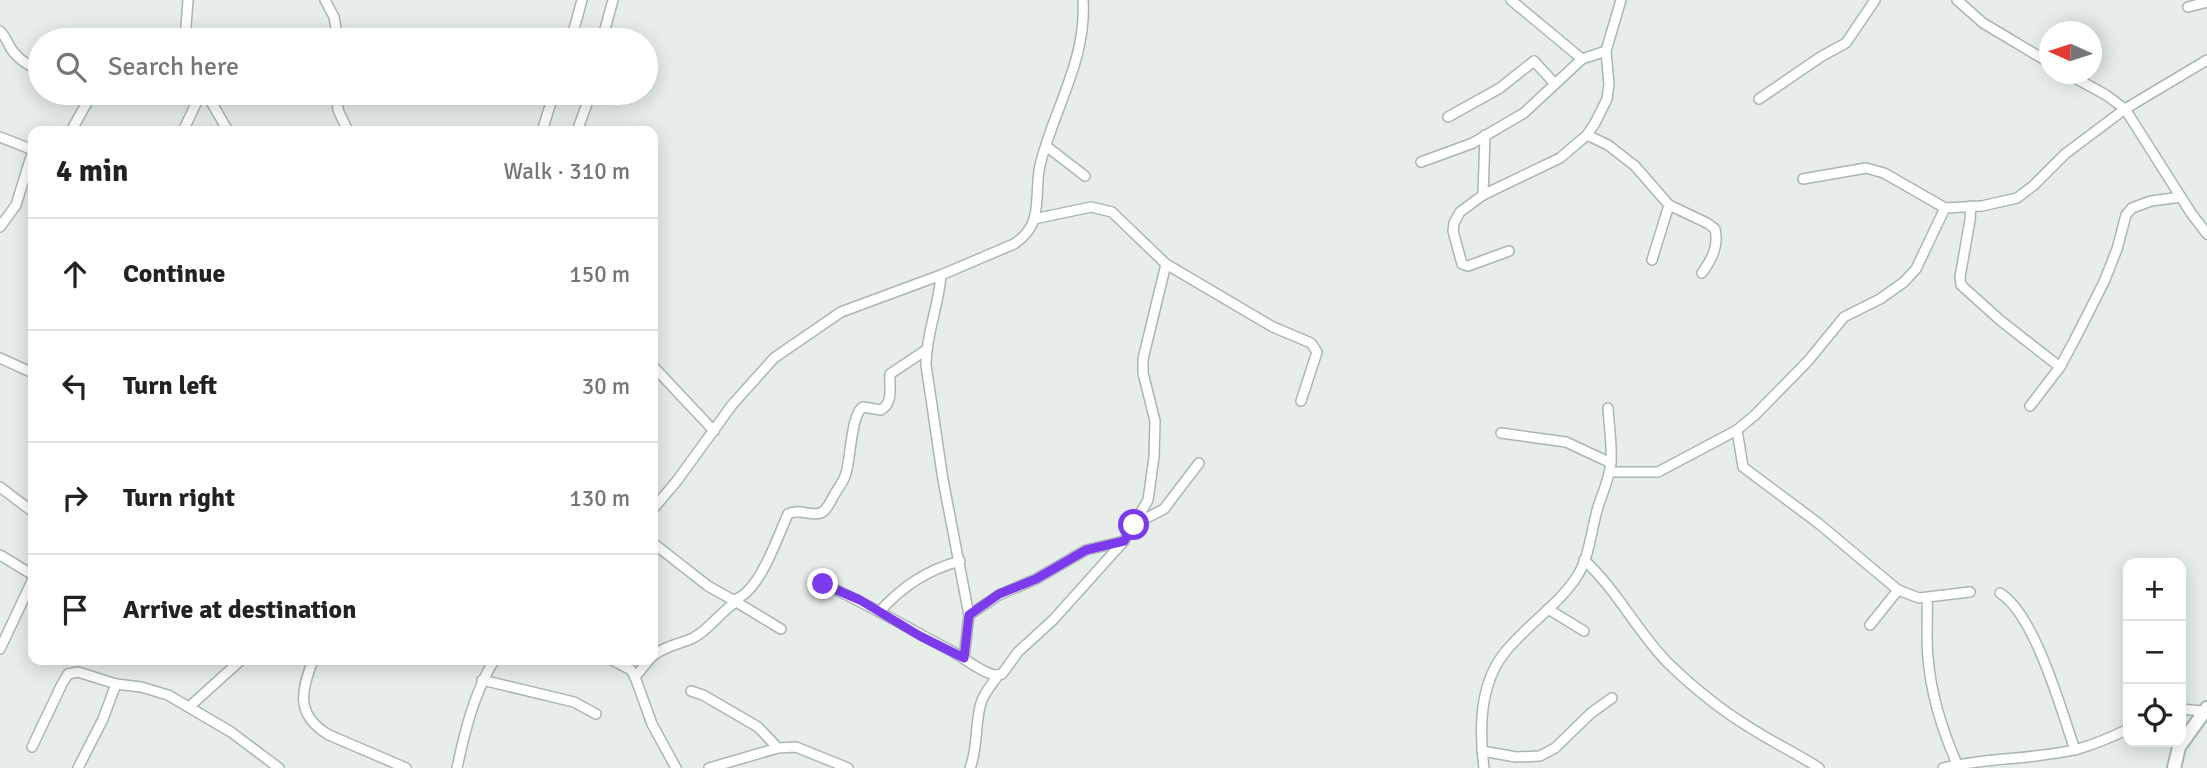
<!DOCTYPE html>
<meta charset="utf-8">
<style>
:root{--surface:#fff;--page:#f6f6f6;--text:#222;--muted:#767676;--line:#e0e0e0}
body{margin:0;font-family:Signika,sans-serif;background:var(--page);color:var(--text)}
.controls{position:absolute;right:21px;bottom:21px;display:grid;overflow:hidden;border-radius:14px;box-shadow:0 4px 18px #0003}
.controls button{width:63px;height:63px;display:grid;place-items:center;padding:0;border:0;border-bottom:2px solid var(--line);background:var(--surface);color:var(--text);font:35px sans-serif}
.compass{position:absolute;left:2039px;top:21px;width:63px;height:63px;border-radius:50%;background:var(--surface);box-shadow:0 4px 18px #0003;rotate:273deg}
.stop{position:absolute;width:21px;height:21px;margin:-16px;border:5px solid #7c3aed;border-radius:50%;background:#fff}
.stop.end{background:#7c3aed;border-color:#fff;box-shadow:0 2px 7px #0008}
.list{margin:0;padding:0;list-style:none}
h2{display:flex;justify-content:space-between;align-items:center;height:91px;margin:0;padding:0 28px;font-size:30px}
h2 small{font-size:23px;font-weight:400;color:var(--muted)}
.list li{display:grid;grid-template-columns:46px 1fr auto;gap:21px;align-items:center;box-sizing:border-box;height:112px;padding:0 28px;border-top:2px solid var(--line)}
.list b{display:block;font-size:26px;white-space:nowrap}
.list em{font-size:23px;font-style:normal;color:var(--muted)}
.icon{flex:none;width:38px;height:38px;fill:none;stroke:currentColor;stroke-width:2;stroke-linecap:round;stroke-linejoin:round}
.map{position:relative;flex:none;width:2207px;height:768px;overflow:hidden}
.search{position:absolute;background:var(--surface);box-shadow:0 4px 18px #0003;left:28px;top:28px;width:630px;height:77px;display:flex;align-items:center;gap:18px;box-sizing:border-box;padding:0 24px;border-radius:38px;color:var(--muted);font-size:26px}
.panel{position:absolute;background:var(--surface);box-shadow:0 4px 18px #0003;left:28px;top:126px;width:630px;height:539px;border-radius:14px}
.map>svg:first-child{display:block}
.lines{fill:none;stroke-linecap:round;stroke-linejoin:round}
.street-casing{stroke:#aab6b1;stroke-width:12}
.secondary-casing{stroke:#a6b8b1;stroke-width:16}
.street{stroke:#fff;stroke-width:9}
.secondary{stroke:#fff;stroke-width:12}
.route{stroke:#7c3aed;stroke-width:9}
</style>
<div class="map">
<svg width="2207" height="768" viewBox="0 0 2207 768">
<rect width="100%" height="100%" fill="#e7eeea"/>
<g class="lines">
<g class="street-casing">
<g id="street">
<polyline points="325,0 334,17 338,40"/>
<polyline points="1511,0 1582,59"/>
<polyline points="1957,0 1983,23 2050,63"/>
<polyline points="2188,7 2207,2"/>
<path d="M0 31C5 36 6 39 9 45 15 57 28 66 40 70"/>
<polyline points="185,40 188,0"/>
<polyline points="571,40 582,0"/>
<polyline points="602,40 613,0"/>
<polyline points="2068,74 2106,95 2125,109 2191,213 2207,234"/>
<polyline points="206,93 228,131"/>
<polyline points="336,93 338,110 348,131"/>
<polyline points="1759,99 1822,56 1846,43 1875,0"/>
<polyline points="1448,117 1500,88 1534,61 1555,84"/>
<path d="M71 131 89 99C114 88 133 106 151 93"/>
<polyline points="183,131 201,93"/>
<polyline points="542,131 554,93"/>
<polyline points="577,131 591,93"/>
<path d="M1587 135 1608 145 1635 166 1669 205 1707 223 1715 229C1719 246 1712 259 1702 273"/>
<polyline points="0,137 33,150"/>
<polyline points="1046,146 1085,176"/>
<polyline points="1421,162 1473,143 1524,113 1582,59 1606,51"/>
<polyline points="1803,179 1866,168 1884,173 1945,208"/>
<polyline points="1483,195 1485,135"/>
<polyline points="1971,206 1970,220 1960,277 1961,285 2001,321 2060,367"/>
<polyline points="1034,219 1091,207 1112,212 1166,264 1273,327 1311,343 1317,352 1301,401"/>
<polyline points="0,227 16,205 33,150"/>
<polyline points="1509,251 1468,266 1462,264 1453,231 1454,223 1460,212 1483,195 1560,158 1587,135 1595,123 1607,99 1609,84 1606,51 1621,0"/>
<polyline points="1652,260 1669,205"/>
<path d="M941 275C939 305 926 334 926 365L943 480 969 615 964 658"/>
<polyline points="0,358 33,373"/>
<polyline points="653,366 714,431"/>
<polyline points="2030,406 2060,367 2074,341 2104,282 2117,249 2126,215 2132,208 2151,201 2181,197"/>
<polyline points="1737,430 1743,467 1818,523 1898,590 1919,598 1970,592"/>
<polyline points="1501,433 1566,442 1611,463"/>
<polyline points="1610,472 1658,472 1737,430 1755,415 1808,361 1844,317 1880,299 1904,282 1916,269 1945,208 1982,206 2017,198 2034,185 2065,154 2125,109 2207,60"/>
<polyline points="0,487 33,512"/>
<path d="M653 509 676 482 732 405 774 358 841 312 941 275 1014 244C1023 238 1031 229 1034 219 1039 202 1036 182 1040 165 1054 109 1087 59 1083 0"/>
<polyline points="1135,524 1164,509 1199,463"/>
<path d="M653 543 708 586 733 600C759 594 777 538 788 514 800 507 814 519 824 511 828 507 831 501 833 497 837 489 844 482 846 473 851 457 851 414 863 407L881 410C894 402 889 387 890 374L926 350"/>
<polyline points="0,555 33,575"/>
<path d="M1584 560C1618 591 1637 632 1669 664 1693 687 1721 710 1749 727 1772 742 1796 753 1819 768"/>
<path d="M823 584C865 602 904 626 944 647 961 655 974 668 991 674 997 676 996 675 1002 674L1018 652 1053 620 1124 541 1148 500 1154 457 1155 421 1143 373V359L1166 264"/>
<path d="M2000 593C2035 615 2061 709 2075 750"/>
<path d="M1927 598C1928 618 1926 638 1928 658 1931 694 1943 732 1957 764"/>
<polyline points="733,600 781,629"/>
<polyline points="1548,609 1584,631"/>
<path d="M880 611C903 586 927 570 960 561"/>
<polyline points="969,615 999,595 1036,579 1086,550 1124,541"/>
<polyline points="1870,625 1898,590"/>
<polyline points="0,649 33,579"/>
<path d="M653 656C664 646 680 644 693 638 710 629 720 612 736 602"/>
<path d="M313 660C301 691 295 715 329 735L406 768"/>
<polyline points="612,660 631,670 635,677 652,724 676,768"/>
<polyline points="635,677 649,660"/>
<polyline points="482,680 574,702 596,714"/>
<polyline points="691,691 703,695 758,727 778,748"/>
<polyline points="189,707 241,660"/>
<polyline points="2181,709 2202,711"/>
<polyline points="32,747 62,684 68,674 78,672 116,684 141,687 168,695 231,732 279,768"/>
<polyline points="1482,751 1516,757 1540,756 1555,748 1591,713 1612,698"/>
<polyline points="78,768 103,719 116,684"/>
<path d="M457 768C465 730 474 694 494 660"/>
<polyline points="709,768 778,748 796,747 848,768"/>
<path d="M970 768C979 746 974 721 982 700 986 691 993 683 998 675"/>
<path d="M1484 768C1479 729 1479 683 1506 651 1527 625 1557 606 1576 578 1590 557 1591 530 1598 507 1603 491 1610 478 1611 461 1612 443 1609 425 1608 408"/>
<path d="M1943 768C1987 757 2034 760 2078 749 2095 744 2112 737 2128 729"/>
</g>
</g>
<g class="secondary-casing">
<polyline id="secondary" points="2174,768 2179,747 2207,708"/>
</g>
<use href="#street" class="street"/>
<use href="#secondary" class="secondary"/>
</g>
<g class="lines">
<polyline class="route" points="823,584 860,600 920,636 964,658 969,615 999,594 1036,579 1086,550 1124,541 1134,525"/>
</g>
</svg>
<div class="controls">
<button>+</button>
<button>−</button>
<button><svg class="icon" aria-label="locate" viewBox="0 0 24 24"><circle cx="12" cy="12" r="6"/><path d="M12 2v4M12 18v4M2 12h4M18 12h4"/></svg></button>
</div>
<svg class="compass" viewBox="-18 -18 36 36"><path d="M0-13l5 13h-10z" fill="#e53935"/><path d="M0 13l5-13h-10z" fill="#767676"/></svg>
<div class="stop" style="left:1134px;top:525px"></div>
<div class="stop end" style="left:823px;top:584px"></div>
<div class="search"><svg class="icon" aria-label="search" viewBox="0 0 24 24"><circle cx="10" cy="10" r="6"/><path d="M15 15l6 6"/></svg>Search here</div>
<section class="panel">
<h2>4 min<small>Walk · 310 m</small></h2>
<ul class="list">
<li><svg class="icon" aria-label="ahead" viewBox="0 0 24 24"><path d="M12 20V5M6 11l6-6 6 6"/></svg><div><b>Continue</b></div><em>150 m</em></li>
<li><svg class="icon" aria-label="left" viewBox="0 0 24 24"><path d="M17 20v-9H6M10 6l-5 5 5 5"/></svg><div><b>Turn left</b></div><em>30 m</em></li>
<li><svg class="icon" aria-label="right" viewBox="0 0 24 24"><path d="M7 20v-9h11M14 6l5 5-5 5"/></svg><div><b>Turn right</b></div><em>130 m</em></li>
<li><svg class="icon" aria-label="arrive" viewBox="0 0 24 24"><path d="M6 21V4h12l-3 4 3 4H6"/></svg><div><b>Arrive at destination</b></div></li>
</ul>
</section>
</div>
